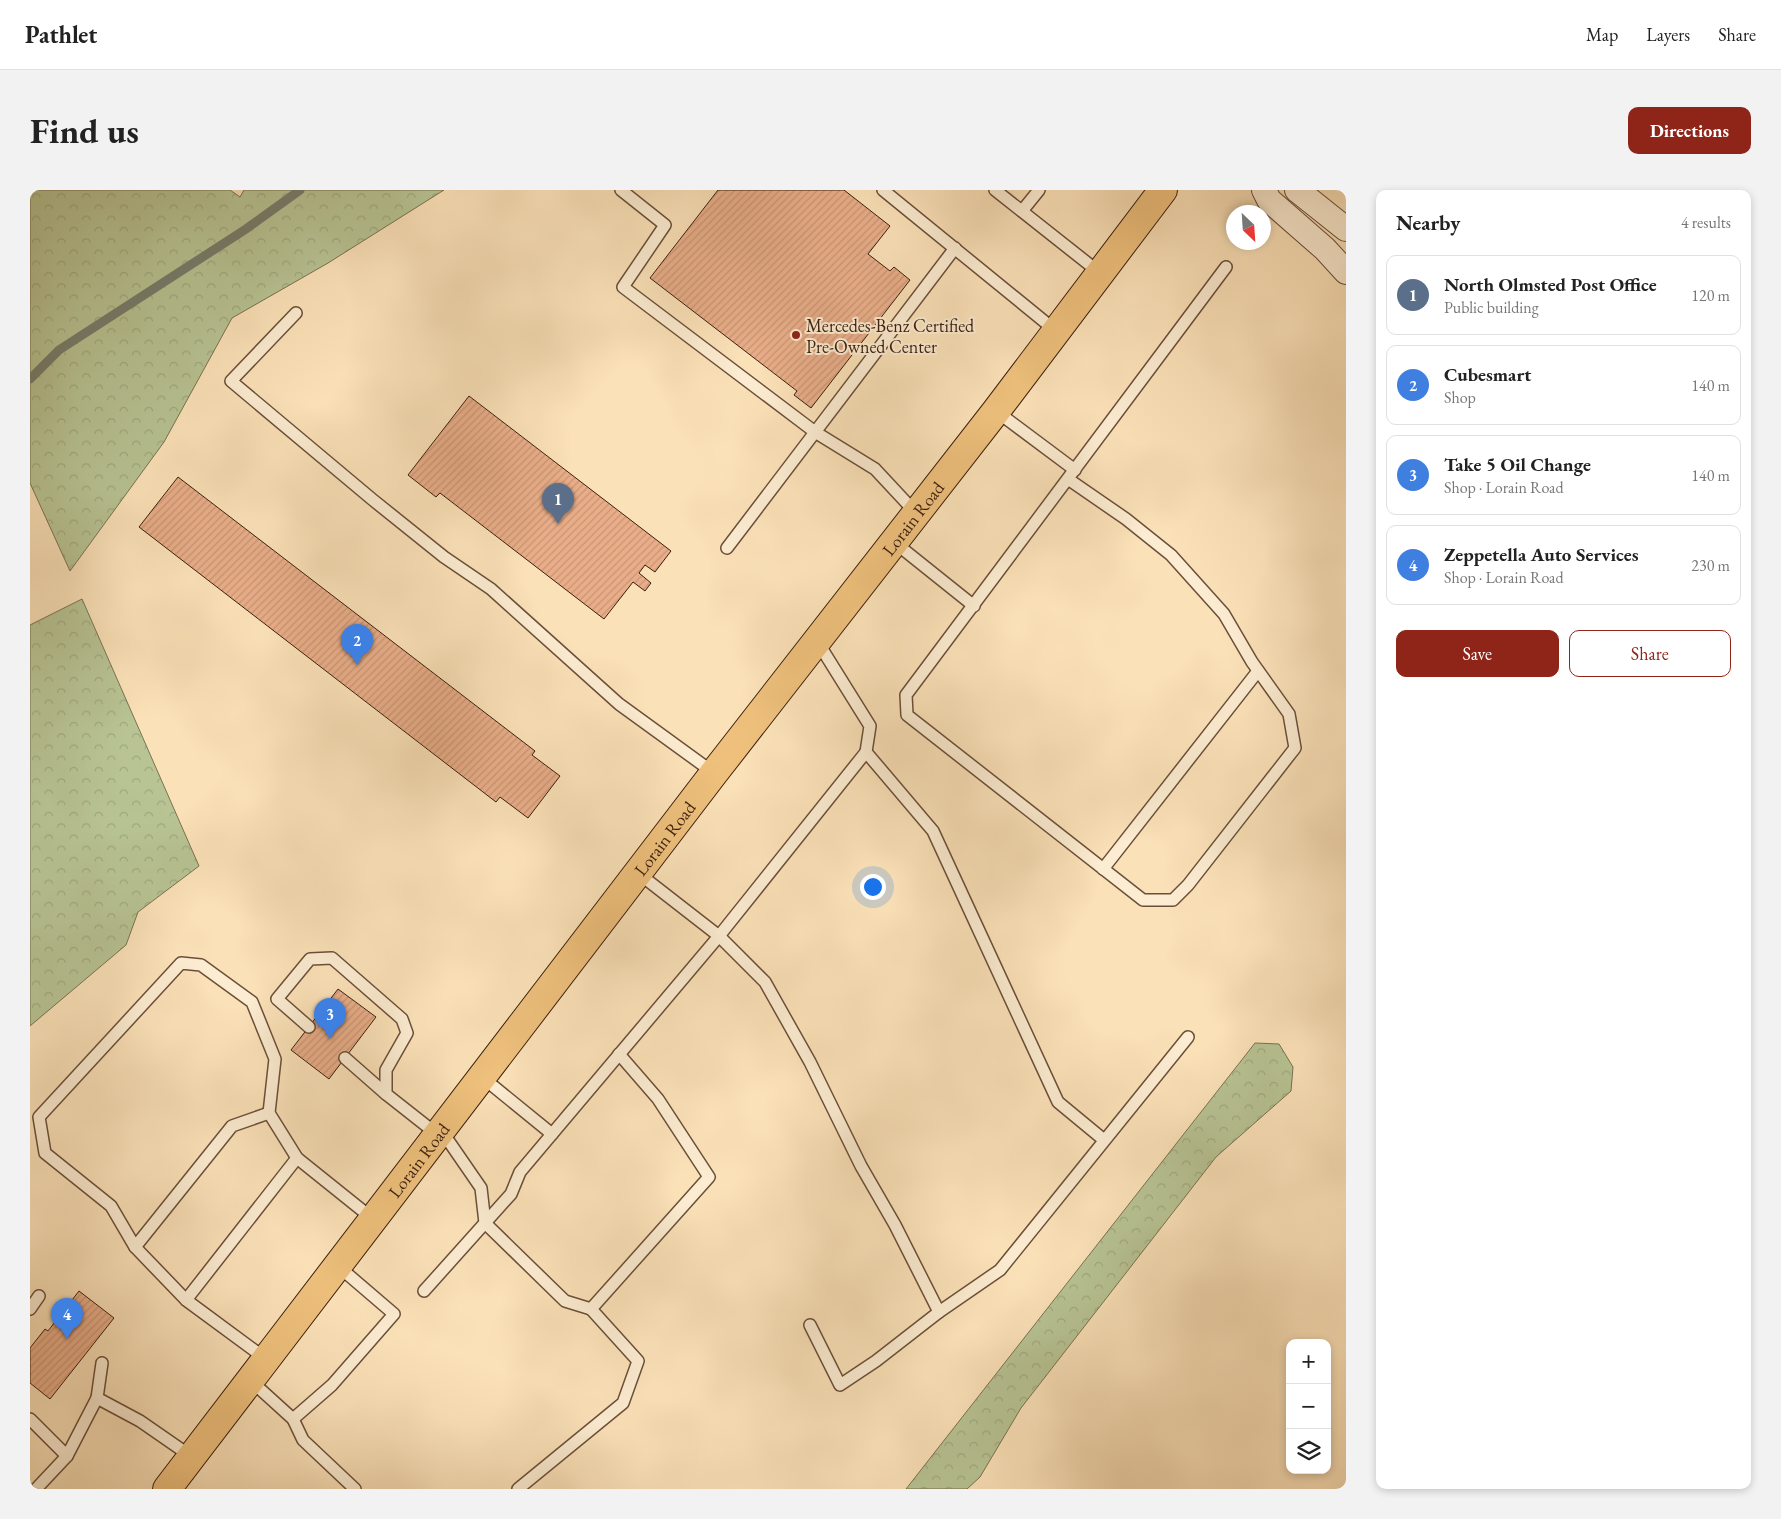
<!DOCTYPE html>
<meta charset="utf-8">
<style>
:root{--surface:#fff;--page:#f2f2f2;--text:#222;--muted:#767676;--line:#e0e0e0;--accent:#8f2418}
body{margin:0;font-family:"EB Garamond",serif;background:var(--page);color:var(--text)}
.controls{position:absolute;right:15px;bottom:15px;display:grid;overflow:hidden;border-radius:10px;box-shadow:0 2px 8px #0003}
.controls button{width:45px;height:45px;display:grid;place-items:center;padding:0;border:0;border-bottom:1px solid var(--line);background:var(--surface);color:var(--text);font:25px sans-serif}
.compass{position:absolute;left:1196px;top:15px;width:45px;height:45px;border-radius:50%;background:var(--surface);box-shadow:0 2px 8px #0003;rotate:155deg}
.you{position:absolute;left:842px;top:696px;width:18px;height:18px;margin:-12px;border:4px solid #fff;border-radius:50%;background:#1a73e8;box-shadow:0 0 0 8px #1a73e833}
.badge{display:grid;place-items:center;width:32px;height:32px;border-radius:50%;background:var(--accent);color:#fff;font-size:16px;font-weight:700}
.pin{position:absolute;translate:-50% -41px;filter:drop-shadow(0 1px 2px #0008)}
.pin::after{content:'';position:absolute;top:26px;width:18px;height:15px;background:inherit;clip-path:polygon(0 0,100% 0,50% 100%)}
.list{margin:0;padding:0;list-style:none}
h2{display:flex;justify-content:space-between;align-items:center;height:65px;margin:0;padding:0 20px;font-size:21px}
h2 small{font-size:16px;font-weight:400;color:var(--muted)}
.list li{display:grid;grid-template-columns:32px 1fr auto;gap:15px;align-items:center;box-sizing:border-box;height:80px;margin:0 10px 10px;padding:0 10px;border:1px solid var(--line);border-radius:10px}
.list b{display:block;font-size:19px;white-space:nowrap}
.list p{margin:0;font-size:16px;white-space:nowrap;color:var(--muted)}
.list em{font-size:16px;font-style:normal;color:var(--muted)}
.actions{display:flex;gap:10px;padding:15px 20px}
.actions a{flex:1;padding:11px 0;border:1px solid var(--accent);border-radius:10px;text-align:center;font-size:18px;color:var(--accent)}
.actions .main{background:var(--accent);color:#fff}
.icon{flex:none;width:28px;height:28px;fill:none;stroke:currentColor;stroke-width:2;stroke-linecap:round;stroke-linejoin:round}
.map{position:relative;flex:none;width:1316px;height:1299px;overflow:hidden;border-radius:10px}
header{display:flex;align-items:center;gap:30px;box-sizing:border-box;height:70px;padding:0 25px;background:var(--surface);border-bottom:1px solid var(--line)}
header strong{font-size:24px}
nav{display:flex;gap:28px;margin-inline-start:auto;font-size:18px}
.intro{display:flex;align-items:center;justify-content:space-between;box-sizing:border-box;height:120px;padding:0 30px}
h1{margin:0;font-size:35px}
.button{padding:12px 22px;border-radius:10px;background:var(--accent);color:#fff;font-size:18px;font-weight:700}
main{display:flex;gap:30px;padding:0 30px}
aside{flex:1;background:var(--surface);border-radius:10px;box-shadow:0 2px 8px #0003}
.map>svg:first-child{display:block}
.forest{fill:url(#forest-crowns);stroke:#7a7152}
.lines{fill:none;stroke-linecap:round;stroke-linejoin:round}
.stream{stroke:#777e6d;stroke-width:9}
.building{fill:url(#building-hatch);stroke:#3b1e0f}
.service-casing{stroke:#6b4f39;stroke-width:14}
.minor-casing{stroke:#6b4f39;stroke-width:26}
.primary-casing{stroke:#3b1e0f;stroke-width:30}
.service{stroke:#fcecd1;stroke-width:11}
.minor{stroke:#fcecd1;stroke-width:24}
.primary{stroke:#eec07c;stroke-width:28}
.poi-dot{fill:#8f2418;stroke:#fcecd1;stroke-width:2}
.labels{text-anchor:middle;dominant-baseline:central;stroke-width:4;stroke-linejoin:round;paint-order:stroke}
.poi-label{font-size:18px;fill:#3b1e0f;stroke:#fcecd1;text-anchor:start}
.street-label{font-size:18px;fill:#3b1e0f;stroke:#fcecd1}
</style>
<header>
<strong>Pathlet</strong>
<nav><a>Map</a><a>Layers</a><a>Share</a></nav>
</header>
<div class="intro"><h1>Find us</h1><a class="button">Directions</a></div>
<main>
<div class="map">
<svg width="1316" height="1299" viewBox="0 0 1316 1299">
<defs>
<pattern id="forest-crowns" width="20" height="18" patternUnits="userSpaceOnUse" patternTransform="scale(1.25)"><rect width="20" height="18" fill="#b8c494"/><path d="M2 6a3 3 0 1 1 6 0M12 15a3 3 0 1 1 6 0" fill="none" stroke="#9fa87e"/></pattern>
<pattern id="building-hatch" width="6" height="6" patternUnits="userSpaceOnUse" patternTransform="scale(1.25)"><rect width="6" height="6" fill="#e9ae89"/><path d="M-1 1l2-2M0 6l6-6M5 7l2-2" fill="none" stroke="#c99575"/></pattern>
</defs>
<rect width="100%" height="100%" fill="#fbe1b8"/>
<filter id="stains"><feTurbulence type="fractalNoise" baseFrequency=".004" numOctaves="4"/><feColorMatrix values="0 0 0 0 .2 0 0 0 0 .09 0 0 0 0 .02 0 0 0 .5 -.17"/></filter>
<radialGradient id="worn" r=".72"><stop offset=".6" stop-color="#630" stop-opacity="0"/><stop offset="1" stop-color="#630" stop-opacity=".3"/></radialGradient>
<g class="forest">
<polygon points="0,0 200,0 210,7 214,0 414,0 298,73 202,128 134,252 40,381 0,293"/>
<polygon points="52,409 169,676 108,722 96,755 0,836 0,435"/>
<polygon points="1225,853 1249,854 1263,877 1261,901 1186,967 991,1218 950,1287 937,1299 876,1299"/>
</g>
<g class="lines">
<polyline class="stream" points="0,189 29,160 216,39 270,0"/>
</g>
<g class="building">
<polygon points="688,0 814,0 860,36 838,64 860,81 864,77 880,90 781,218 764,205 767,201 620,88"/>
<polygon points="439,206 641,361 625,382 615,375 609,383 621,393 615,401 603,392 574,429 410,303 406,307 378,285"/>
<polygon points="148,287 505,561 502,565 530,586 498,628 470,607 466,612 109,337"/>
<polygon points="308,799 346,827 299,889 261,860"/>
<polygon points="49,1101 84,1128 20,1209 0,1193 0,1158 15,1139 18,1141"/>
</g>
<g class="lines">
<g class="service-casing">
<g id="service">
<polyline points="591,0 635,35 593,97 785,242 845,279 886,323"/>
<polyline points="853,0 1026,141"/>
<polyline points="965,0 1070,83"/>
<polyline points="992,21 1009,0"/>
<polyline points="266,123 201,191 343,310 414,367 461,399 589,514 684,583"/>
<polyline points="966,221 1045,280"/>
<polyline points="1038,289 1096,329 1141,365 1194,424 1222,472 1259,524 1265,558 1158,695 1143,710 1113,710 877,525 876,505 1196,77"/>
<polyline points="864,352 944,416"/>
<polyline points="697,358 925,58"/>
<polyline points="787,451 840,536 836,562 903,641 1028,912 1074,950"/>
<polyline points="1073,679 1228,481"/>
<polyline points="608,683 689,746 735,792 780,872 831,976 865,1035 909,1122 846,1171 810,1195 780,1135"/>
<polyline points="279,837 247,809 280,769 302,768 372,829 377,843 356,880 356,904 408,945"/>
<polyline points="315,868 356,904"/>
<polyline points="452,887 522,944"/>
<polyline points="411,940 451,998 455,1033 535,1111 561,1119"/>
<polyline points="105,1057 202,936 239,923"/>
<polyline points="394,1101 481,1004 490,982 689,746 836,562"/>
<polyline points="156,1110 267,968"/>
<polyline points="0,1119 9,1106"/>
<polyline points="909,1122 970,1080 1158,847"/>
<polyline points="236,1169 156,1110 105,1057 81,1016 15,963 9,927 151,773 171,775 222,812 245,869 239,923 267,968 343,1029"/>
<polyline points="220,1190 263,1229 273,1250 325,1299"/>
<polyline points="67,1208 72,1173"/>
<polyline points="0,1229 37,1266 6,1299"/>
<polyline points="263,1229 302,1195 364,1124 308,1076"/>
<polyline points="37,1266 67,1208 110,1231 162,1267"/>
<polyline points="488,1299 593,1213 608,1171 561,1119 679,987 628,909 589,864"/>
</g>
</g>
<g class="minor-casing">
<g id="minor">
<polyline points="1234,0 1239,10 1295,59 1316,82"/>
<polyline points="1267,0 1316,39"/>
</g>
</g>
<g class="primary-casing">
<g id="primary">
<path id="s1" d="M137 1299 684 583 966 221 1133 0"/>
</g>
</g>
<use href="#service" class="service"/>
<use href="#minor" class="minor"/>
<use href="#primary" class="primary"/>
</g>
<circle class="poi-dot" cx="766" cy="145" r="5"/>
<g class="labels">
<g class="poi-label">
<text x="776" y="135">Mercedes-Benz Certified<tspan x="776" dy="21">Pre-Owned Center</tspan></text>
</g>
<g class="street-label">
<text stroke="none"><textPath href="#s1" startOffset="1224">Lorain Road</textPath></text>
<text stroke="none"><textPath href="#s1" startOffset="819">Lorain Road</textPath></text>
<text stroke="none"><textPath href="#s1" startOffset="414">Lorain Road</textPath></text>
</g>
</g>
<rect width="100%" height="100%" filter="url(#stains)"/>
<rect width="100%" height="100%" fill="url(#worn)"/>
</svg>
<div class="controls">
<button>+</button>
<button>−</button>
<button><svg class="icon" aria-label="layers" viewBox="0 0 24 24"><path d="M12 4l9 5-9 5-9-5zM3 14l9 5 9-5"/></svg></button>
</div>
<svg class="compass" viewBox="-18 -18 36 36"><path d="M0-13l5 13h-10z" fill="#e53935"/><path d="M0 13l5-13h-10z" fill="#767676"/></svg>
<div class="you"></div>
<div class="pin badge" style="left:528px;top:334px;background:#5c6f8a">1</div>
<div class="pin badge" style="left:327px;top:475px;background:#3f7fe0">2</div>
<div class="pin badge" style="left:300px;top:849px;background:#3f7fe0">3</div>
<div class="pin badge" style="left:37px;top:1149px;background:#3f7fe0">4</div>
</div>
<aside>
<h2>Nearby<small>4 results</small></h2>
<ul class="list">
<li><span class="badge" style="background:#5c6f8a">1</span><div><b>North Olmsted Post Office</b><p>Public building</p></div><em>120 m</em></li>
<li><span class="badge" style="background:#3f7fe0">2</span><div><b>Cubesmart</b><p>Shop</p></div><em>140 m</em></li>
<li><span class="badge" style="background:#3f7fe0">3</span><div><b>Take 5 Oil Change</b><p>Shop · Lorain Road</p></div><em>140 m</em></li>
<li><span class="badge" style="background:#3f7fe0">4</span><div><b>Zeppetella Auto Services</b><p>Shop · Lorain Road</p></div><em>230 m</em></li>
</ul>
<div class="actions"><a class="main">Save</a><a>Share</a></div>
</aside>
</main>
